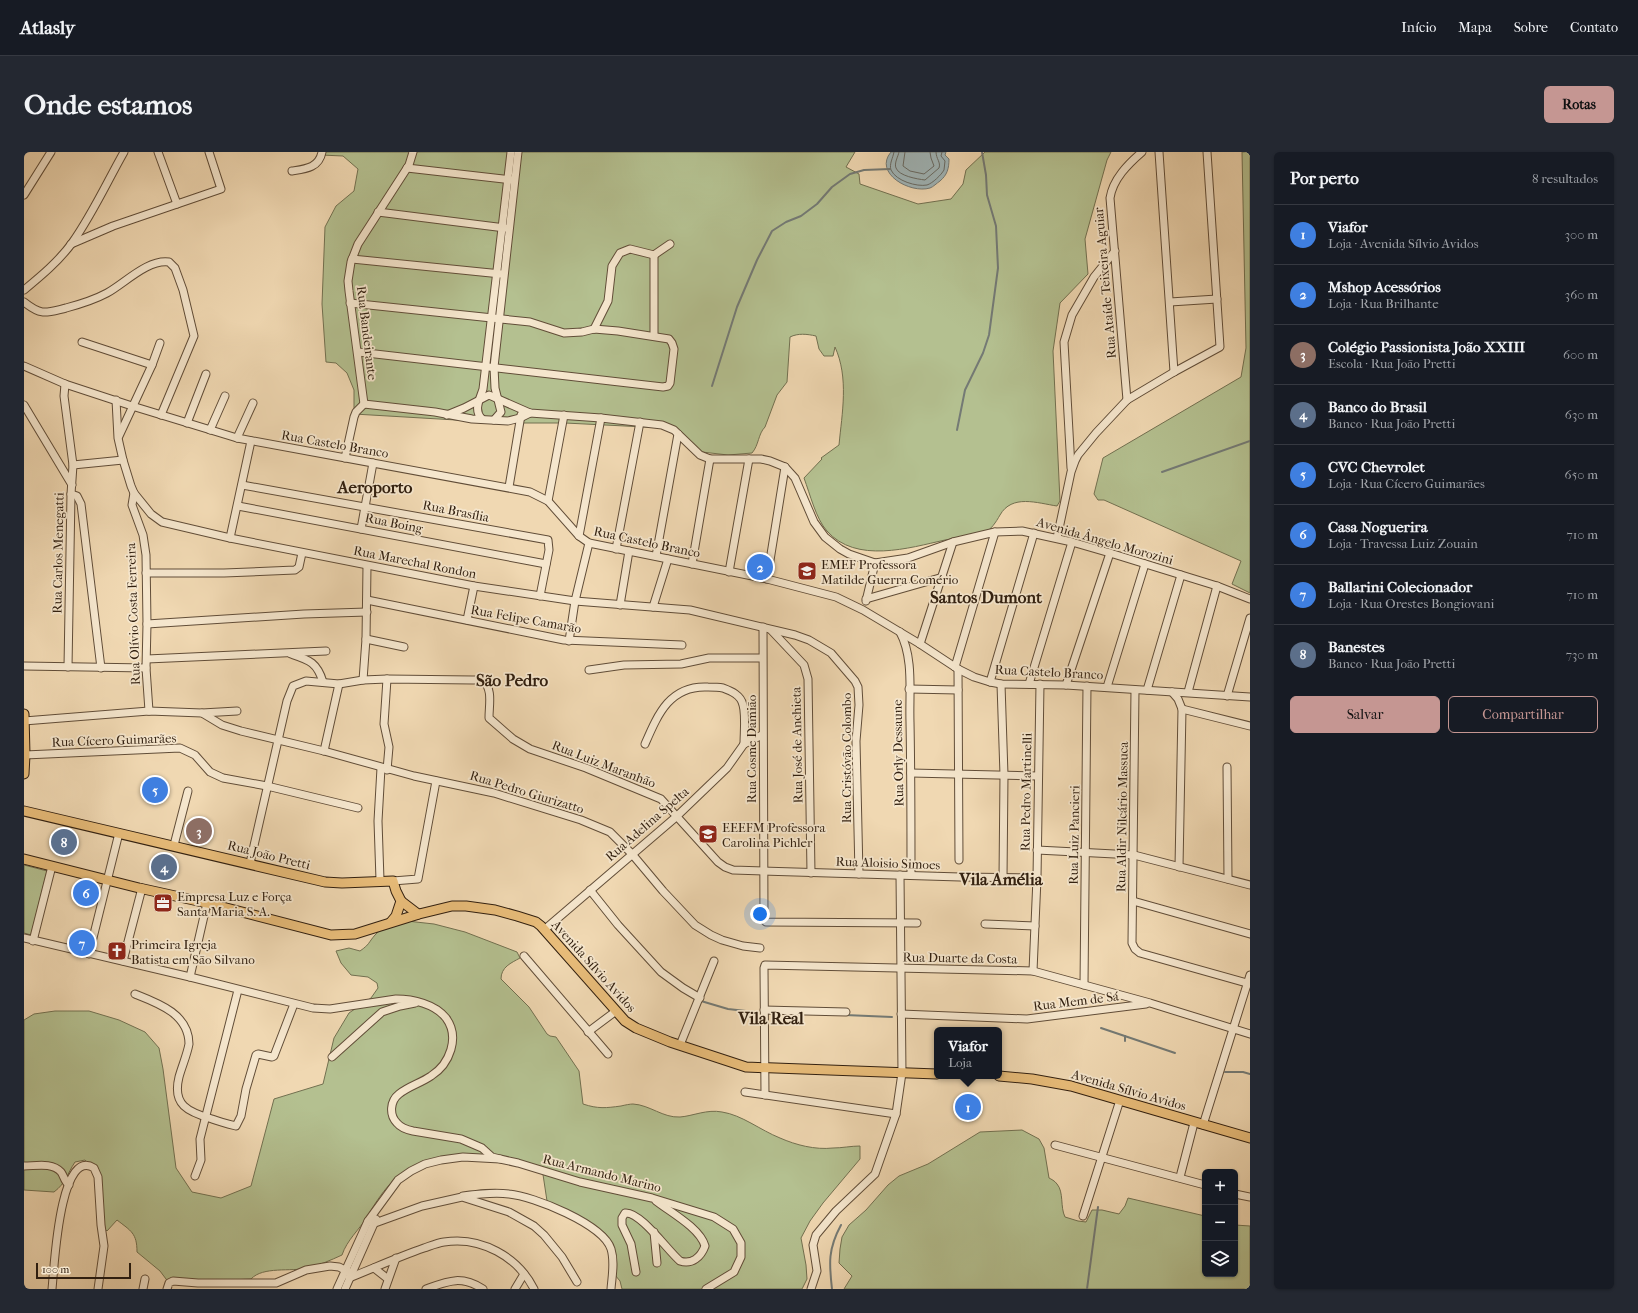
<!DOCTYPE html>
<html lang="pt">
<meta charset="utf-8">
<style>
:root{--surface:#171b24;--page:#242831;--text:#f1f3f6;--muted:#9ea1a6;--line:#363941;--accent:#c59692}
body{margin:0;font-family:"IM FELL French Canon",serif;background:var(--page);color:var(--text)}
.controls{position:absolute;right:12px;bottom:12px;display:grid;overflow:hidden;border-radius:6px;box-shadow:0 1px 3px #0004}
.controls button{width:36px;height:36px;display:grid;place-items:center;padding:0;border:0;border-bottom:1px solid var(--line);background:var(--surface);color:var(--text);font:20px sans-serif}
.scale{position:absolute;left:12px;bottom:10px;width:95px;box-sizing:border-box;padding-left:4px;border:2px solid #311f0f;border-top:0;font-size:11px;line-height:14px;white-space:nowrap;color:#311f0f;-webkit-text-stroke:3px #f5e6cd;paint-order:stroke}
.you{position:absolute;left:736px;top:762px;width:14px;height:14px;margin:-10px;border:3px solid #fff;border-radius:50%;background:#1a73e8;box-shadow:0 0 0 6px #1a73e833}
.badge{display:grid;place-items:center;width:26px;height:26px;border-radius:50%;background:var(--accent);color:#fff;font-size:13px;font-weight:700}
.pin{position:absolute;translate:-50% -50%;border:2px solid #fff;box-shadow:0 1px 4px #0006}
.popup{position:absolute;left:910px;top:875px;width:68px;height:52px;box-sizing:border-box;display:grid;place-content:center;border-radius:6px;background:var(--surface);filter:drop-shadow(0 1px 3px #0005);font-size:13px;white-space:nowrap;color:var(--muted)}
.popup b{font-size:15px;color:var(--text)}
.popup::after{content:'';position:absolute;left:50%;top:100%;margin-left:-8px;border:8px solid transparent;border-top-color:var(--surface)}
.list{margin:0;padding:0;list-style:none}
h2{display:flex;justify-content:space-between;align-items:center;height:52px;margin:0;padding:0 16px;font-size:17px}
h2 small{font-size:13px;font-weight:400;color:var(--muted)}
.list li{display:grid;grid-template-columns:26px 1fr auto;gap:12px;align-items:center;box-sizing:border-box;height:60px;padding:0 16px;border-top:1px solid var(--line)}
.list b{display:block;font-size:15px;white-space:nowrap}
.list p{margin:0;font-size:13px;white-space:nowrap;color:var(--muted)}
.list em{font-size:13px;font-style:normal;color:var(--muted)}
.actions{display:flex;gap:8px;padding:12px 16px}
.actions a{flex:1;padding:9px 0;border:1px solid var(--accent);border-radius:6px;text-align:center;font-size:14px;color:var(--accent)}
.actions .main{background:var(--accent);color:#111}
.icon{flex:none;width:22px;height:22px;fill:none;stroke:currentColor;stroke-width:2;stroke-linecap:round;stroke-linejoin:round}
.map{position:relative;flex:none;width:1226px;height:1137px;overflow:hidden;border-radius:6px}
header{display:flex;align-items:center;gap:24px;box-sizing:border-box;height:56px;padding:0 20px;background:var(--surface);border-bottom:1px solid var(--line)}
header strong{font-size:19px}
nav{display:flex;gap:22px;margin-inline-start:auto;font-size:14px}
.intro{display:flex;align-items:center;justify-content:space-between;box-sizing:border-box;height:96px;padding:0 24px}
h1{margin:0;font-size:28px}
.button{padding:10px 18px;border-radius:6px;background:var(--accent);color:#111;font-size:14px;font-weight:700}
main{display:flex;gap:24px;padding:0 24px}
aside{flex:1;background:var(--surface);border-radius:6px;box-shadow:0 1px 3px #0004}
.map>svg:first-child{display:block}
.green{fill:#b4c090;stroke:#727050}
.water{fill:#a0b6b9;stroke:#747a75}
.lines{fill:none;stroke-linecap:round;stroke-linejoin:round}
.shore{stroke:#686a64;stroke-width:1}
.stream{stroke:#747a75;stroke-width:2}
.minor-casing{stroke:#614d38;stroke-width:9}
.major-casing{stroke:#311f0f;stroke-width:11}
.minor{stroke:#f5e6cd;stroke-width:7}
.major{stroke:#e8bc79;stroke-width:9}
.labels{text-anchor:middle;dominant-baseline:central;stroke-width:3.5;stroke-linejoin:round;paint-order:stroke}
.street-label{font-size:13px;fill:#311f0f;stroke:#f5e6cd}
.poi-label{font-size:13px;fill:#311f0f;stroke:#f5e6cd;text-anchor:start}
.district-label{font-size:17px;font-weight:bold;fill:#311f0f;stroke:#f5e6cd}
</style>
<header>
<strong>Atlasly</strong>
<nav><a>Início</a><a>Mapa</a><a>Sobre</a><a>Contato</a></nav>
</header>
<div class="intro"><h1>Onde estamos</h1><a class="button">Rotas</a></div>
<main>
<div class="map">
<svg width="1226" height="1137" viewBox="0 0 1226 1137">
<rect width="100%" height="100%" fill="#f0d8b2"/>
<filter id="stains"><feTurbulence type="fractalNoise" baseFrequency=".005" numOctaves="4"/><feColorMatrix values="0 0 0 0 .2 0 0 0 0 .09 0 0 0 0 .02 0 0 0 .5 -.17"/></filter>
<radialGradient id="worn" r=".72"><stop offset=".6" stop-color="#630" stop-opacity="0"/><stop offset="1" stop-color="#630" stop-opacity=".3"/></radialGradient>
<g class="green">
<path d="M296 0H831L822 15 835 22 836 32 894 52 927 47 939 32 942 18 961 0H1087L1083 8 1061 87 1064 122 1036 151 1029 199 1036 349 1033 354C1013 351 988 342 976 363 972 370 967 378 960 381 948 385 933 386 921 388 885 396 832 412 803 379 792 367 786 342 780 326L798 307 797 306 815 293C818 261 825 226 811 195L809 204H800L795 197 792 184C783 182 774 181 766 185L763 230 753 243 741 275C734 282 735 293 728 301L704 303 678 300 641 276 541 271H483L330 262V238L323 221 312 211 302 210 298 152 301 75 312 54 330 39 334 17 319 4 297 3Z"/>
<polygon points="1218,0 1226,0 1226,441 1208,432 1217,409 1080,348 1074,348 1070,342 1079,306 1217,225 1222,196"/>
<polygon points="0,713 23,719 7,783 0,781"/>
<path d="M383 769 410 772 441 780 493 800 496 806C487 811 477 815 477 827L505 855 523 882 526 884 532 885 555 919 559 952C574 957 582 956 597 954 601 953 606 952 609 952 626 953 639 966 656 965 669 964 683 957 698 960 718 963 736 978 756 986 772 993 791 998 809 996 818 996 827 994 836 994V1007L799 1051 786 1069 777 1086 782 1113 783 1127 778 1137H598L596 1129 591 1123 588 1093 582 1082 564 1069 523 1049 518 1016C494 1012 466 1004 443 1003 432 1002 423 1004 413 1006 376 1015 361 1034 343 1065 335 1078 323 1088 318 1103 307 1108 296 1113 283 1116 267 1120 239 1114 227 1127L145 1131 136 1119 113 1100C113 1081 107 1079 93 1068L83 1079 74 1070C74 1046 79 1027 61 1008L51 1010C43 1022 42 1031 30 1040L0 1038V868L10 862 31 859H65L95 868 121 880 135 896 139 917 152 1016 168 1040 197 1046 227 1034 250 947 299 932 310 886 325 861 347 846 354 836 353 831 344 825 327 823 317 811 312 799 325 796 336 799C346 792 344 791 351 783 359 774 372 771 383 769Z"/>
<path d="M998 978 1015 987 1020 996 1025 1026C1027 1027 1031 1029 1033 1032 1040 1040 1036 1055 1041 1065L1054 1069 1062 1070 1068 1058H1078L1095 1062 1101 1054 1104 1046 1181 1064V1122H1211V1073L1226 1074V1137H820L828 1124 815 1111 816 1097 818 1085 825 1073 842 1058 864 1033 875 1024 904 1012 956 980Z"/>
</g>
<path class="water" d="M867 0H922L921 3 925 7C925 17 923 23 916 29 913 31 909 35 906 36 886 42 849 21 867 0Z"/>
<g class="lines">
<g class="shore">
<path d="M870 0C869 6 865 12 867 18 872 29 893 35 903 33 909 31 917 23 920 18L921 9 917 4 918 0"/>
<path d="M875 0C874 5 870 11 872 16 875 24 893 27 901 28L915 16C917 10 912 7 912 0"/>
<polyline points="881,0 879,14 886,19 900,22 910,14 907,6 906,0"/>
</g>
<g class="stream">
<polyline points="688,234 713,155 733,108 748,79 762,70 777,64 793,52 808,35 826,22 840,18 866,17"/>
<polyline points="933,278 941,238 959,201 965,183 974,116 972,74 963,43 962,23 958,0"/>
<polyline points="1138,320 1226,289"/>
<polyline points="677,849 704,857 731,860"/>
<polyline points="821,863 868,865"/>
<polyline points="1077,876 1151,901"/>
<polyline points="1101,889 1101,884"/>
<polyline points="1201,920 1219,920 1226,922"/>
<path d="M808 1137C805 1111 804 1097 817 1073"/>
<polyline points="1063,1137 1074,1055"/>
</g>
<g class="minor-casing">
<g id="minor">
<polyline points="134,0 153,52"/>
<polyline points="1135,0 1150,220"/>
<polyline points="383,16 488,28"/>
<path d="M268 19C281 17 295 16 298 0"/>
<polyline points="0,43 27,0"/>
<polyline points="354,60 481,76"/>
<polyline points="47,92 89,74 197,37 185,0"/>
<polyline points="328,107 477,122"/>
<path d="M0 138C17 124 35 109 48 91 68 63 83 30 100 0"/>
<path d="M0 150C18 164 21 161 42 156 57 152 70 148 83 141 101 131 124 107 145 110L151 116 159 138 170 184 137 263"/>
<polyline points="1146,150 1193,147"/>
<polyline points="326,151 506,170 540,181 558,180 570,177 594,179 645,187 648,191 650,197 646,231 644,234 639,235 334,200"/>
<polyline points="570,177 584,149 588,114 596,101 606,97 630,103 646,92"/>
<polyline points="630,184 630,103"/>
<polyline points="58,190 128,213"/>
<polyline points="0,214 41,232 108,254 213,286 506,340 524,349 555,384 565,391 743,427 812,445 839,458 896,492 934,517 950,525 966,530 977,532 1042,533 1226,545"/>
<polyline points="41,232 40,244 49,313 47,342 44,515"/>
<polyline points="92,248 94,286 99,308 107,334 110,341 127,362 138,370 206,386 450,434 551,449 666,458 771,483 785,488 807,501 831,529 834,535 835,553 832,589 835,722"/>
<path d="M1103 248 1086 46C1089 27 1104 12 1118 0"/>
<polyline points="340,252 325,139 324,129 327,110 334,92 385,13 389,0"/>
<polyline points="340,252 411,260 448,267 484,269 496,266 506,261"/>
<polyline points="0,253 48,333"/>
<polyline points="423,263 440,256 465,243 506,261 577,266 638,273 650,278 676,303 686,307 737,307 746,309 761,315 771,326 790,370 801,385 816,397 825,402 851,411 884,406 929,390 971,380 998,379 1048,390 1086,401 1193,434 1226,447"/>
<path d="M458 267C449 258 456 247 459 237L487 0"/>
<polyline points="470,268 477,260 471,236 470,215 494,0"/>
<polyline points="163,271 182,222"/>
<polyline points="186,278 201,244"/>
<polyline points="95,284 128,213 136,191"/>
<polyline points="213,286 229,251"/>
<polyline points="321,306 330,265 332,260 340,252"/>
<polyline points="49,313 99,308"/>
<polyline points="1047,316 1040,190 1048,163 1070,125 1091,99"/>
<polyline points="218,333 524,388 525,398 516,444"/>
<polyline points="485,335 497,263"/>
<polyline points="110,341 108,353 119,383 122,403 123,472 122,516 125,559"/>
<polyline points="47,342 53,344 57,352 77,516"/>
<polyline points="524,349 540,263"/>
<polyline points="214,354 522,412"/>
<polyline points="337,377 349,311"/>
<polyline points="555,384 577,266"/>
<polyline points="206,386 227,289"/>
<polyline points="1033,386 1047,320 1051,309 1054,303 1072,281 1103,248 1150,220 1196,195 1183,0"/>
<polyline points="592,397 616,270"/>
<polyline points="632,404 654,282"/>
<polyline points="668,412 686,307"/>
<polyline points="705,420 725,307"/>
<polyline points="122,421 200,421 271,418 275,415 278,401"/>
<polyline points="743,427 761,315"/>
<polyline points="842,447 919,425"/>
<polyline points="343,448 540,488 658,493"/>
<polyline points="842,449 851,411"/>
<polyline points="596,453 605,399"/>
<polyline points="629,455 644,407"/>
<polyline points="443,468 450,434"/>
<polyline points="123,472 280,462 343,460"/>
<polyline points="739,475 740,768 742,770 893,771"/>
<polyline points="747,478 780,513 784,527 787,721"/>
<path d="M876 480C890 506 885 541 886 570 887 621 887 672 887 723"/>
<polyline points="342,487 380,495"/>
<polyline points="545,489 551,449 565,391"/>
<polyline points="896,492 929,390"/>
<path d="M267 502C285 508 293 510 299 530"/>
<polyline points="123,507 302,499"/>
<polyline points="0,514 122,516"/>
<polyline points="931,515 971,380"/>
<polyline points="934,517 935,708"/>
<polyline points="565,518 600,513 657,512 685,506 738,506"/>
<polyline points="363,527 360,572 365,595 363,618"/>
<polyline points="339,528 342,487 343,414"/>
<polyline points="966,530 1010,381"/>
<polyline points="977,532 980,623 979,726"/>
<polyline points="1005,532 1048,390"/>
<polyline points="1042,533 1086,401"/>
<polyline points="1083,535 1121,412"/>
<polyline points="885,537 934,538"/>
<polyline points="1111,538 1108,791 1111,797 1116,801 1226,832"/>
<polyline points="1123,538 1157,423"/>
<polyline points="1148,540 1154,547 1158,557 1155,715"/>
<polyline points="1164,540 1193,434"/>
<polyline points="1203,544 1226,466"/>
<polyline points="1158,557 1226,574"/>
<polyline points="178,561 213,559"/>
<polyline points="0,569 125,559 178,561 198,573 217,579 300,599 390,624 470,641 557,668 586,680 608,702 639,739 671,773 687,783 698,788 719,794 736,796"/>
<path d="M621 592C634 562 646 533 684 535 689 535 694 535 699 536 707 539 717 543 719 553 722 563 720 581 720 592"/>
<polyline points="300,599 315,532"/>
<polyline points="1,603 156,596 171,603 186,620 199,626 243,634 334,656"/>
<polyline points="1203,615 1204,727"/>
<polyline points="887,621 1014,624"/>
<polyline points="150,693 164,639"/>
<polyline points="1013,698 1110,703 1226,733"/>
<path d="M226 711 263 549 269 534 282 529 315 532 339 528 363 527 449 528H459C469 538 465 552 465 566L489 587 506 597 562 616 637 647 694 710 701 715 709 718 936 725 1013 726"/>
<polyline points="356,728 354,669 357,616"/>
<polyline points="369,729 394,727 412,629"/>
<polyline points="566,738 594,773 637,820 659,836 676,846"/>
<polyline points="1109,749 1226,782"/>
<polyline points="961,772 1011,774"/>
<polyline points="520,778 652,665 703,616 720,592 738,583"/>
<path d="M0 786 166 825 289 856 306 857 372 847C389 847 411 852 422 866 436 885 426 912 407 924 397 931 385 934 375 942 366 949 365 963 373 971 377 976 384 978 389 979L437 987 458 996 468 1005 476 1007"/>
<polyline points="9,789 28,714"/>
<polyline points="65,802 95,681"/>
<polyline points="500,804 584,902"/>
<polyline points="99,809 118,736"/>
<polyline points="1009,819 1013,726 1016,532"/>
<polyline points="166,825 183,751"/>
<polyline points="1060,833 1063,534"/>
<path d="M111 842C134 851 165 862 165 892 163 903 158 914 155 925 148 953 164 960 188 967 196 970 204 972 212 974L217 964 222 937 232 903 234 902 248 905 250 904 270 852"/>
<polyline points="740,858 822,860"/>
<polyline points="877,862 1003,867 1122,852"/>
<polyline points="564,880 592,859"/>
<polyline points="656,893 690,809"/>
<polyline points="308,905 358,860 376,854 391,851"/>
<polyline points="721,940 872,962"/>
<polyline points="741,943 740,816 741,813 1009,819 1126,851 1226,882"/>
<polyline points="1179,973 1226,823"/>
<polyline points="1031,993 1181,1033"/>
<path d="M0 1014C12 1014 28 1010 37 1020 40 1024 40 1029 45 1033"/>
<polyline points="171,1024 177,1008 176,987 214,838"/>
<polyline points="1156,1025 1170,971"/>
<polyline points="1211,1042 1226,1045"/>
<path d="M439 1044C454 1042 469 1040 485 1042 509 1044 579 1072 587 1097 591 1110 588 1124 587 1137"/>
<polyline points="1059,1064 1096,948"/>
<polyline points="344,1069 351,1071 398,1054 438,1045 485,1060 510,1074 520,1083 538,1105 553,1130"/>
<polyline points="630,1080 633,1111"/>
<polyline points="350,1116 364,1127"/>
<path d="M612 1120 607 1092 598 1073V1066L601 1061C616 1059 644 1099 656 1109 668 1113 677 1105 681 1094 676 1076 646 1060 632 1049"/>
<path d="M325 1126C350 1116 374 1105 400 1096 406 1094 413 1091 420 1090 457 1084 494 1105 510 1137"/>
<path d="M28 1137C30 1120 35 994 70 1016L74 1025 77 1073 80 1094 74 1137"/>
<polyline points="119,1137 121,1127"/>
<polyline points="143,1137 145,1131 149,1129 174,1131 252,1131 282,1118 306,1114 315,1115 325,1120"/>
<polyline points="313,1137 344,1069 374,1028 387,1019 401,1012 417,1008 439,1005 476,1007 494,1011 556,1030 628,1046 690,1065 709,1077 717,1091 717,1105 710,1120 682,1137"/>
<polyline points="321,1137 352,1067"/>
<polyline points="361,1137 372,1106"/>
<path d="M402 1137C424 1129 437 1123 459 1137"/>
<polyline points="491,1137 500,1122"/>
<polyline points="787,1137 793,1119 789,1093 792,1083 812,1059 851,1022 872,962 878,921 876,723"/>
</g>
</g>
<g class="major-casing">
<g id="major">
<polyline points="0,562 1,603 0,622"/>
<polyline points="0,659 301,730 318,731 369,729 372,739 377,749 372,764 367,770"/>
<polyline points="0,707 115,736 183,751 307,783 331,782 395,762 428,754 442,754 471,758 493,764 512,770 517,774 601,869 612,876 646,890 722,915 913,922"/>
<polyline points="377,749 394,762"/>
<polyline points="975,924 1008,927 1047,934 1226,986"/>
</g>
</g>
<use href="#minor" class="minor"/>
<use href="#major" class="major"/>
</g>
<defs>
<g id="school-square" transform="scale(1)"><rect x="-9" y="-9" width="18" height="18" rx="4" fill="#8f2418" stroke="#f5e6cd"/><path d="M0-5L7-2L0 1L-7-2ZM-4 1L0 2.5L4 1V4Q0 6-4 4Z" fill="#fff"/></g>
<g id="office-square" transform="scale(1)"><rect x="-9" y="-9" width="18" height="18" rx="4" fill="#8f2418" stroke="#f5e6cd"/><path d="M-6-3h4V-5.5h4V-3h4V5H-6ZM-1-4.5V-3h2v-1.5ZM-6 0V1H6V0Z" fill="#fff"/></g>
<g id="church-square" transform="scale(1)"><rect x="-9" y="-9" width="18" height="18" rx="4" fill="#8f2418" stroke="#f5e6cd"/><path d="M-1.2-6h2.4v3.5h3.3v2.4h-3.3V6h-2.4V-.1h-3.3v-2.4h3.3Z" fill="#fff"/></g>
</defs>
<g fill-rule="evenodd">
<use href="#school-square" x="783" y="419"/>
<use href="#school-square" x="684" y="682"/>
<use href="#office-square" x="139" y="751"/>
<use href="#church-square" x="93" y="799"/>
</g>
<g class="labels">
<g class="street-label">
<text transform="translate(1081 131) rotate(-95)">Rua Ataíde Teixeira Aguiar</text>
<text transform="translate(343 181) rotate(83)">Rua Bandeirante</text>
<text transform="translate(311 292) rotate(10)">Rua Castelo Branco</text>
<text transform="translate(432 359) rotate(11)">Rua Brasília</text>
<text transform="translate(370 371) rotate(11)">Rua Boing</text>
<text transform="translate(1081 389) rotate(16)">Avenida Ângelo Morozini</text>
<text transform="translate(623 390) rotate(12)">Rua Castelo Branco</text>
<text transform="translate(34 401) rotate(-89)">Rua Carlos Menegatti</text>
<text transform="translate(391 410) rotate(11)">Rua Marechal Rondon</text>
<text transform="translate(109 462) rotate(-92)">Rua Olívio Costa Ferreira</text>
<text transform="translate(502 467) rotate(10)">Rua Felipe Camarão</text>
<text transform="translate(1025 520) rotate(3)">Rua Castelo Branco</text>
<text transform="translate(90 588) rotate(-2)">Rua Cícero Guimarães</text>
<text transform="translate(773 593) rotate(-91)">Rua José de Anchieta</text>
<text transform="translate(727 597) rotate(-90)">Rua Cosme Damião</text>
<text transform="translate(874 601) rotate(-91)">Rua Orly Dessaune</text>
<text transform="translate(822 606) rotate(-90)">Rua Cristóvão Colombo</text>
<text transform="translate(580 612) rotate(21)">Rua Luiz Maranhão</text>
<text transform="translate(503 640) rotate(17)">Rua Pedro Giurizatto</text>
<text transform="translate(1002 640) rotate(-89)">Rua Pedro Martinelli</text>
<text transform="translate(1098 665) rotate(-89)">Rua Aldir Nilcário Massuca</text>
<text transform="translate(623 672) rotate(-41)">Rua Adelina Spelta</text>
<text transform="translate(1050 683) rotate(-89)">Rua Luiz Pancieri</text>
<text transform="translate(245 703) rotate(14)">Rua João Pretti</text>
<text transform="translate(864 711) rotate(2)">Rua Aloisio Simoes</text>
<text transform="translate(936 806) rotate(1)">Rua Duarte da Costa</text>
<text transform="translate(570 814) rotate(48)">Avenida Sílvio Avidos</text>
<text transform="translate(1052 849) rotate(-7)">Rua Mem de Sá</text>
<text transform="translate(1105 938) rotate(16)">Avenida Sílvio Avidos</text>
<text transform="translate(578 1021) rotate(14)">Rua Armando Marino</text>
</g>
<g class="poi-label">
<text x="797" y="412">EMEF Professora<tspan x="797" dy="15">Matilde Guerra Comério</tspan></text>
<text x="698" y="675">EEEFM Professora<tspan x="698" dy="15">Carolina Pichler</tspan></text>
<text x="153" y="744">Empresa Luz e Força<tspan x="153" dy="15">Santa Maria S. A.</tspan></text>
<text x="107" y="792">Primeira Igreja<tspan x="107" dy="15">Batista em São Silvano</tspan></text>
</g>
<g class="district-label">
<text x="351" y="335">Aeroporto</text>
<text x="962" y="445">Santos Dumont</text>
<text x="488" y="528">São Pedro</text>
<text x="977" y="727">Vila Amélia</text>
<text x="747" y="866">Vila Real</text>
</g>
</g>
<rect width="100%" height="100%" filter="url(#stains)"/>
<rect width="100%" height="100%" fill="url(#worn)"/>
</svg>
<div class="controls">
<button>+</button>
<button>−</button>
<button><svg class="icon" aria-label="layers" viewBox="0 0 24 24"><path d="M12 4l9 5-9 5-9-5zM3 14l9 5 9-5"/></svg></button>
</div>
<div class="scale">100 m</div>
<div class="you"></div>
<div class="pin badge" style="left:944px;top:955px;background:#3f7fe0">1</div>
<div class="popup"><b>Viafor</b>Loja</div>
<div class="pin badge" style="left:736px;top:415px;background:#3f7fe0">2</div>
<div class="pin badge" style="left:175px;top:679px;background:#8d6e63">3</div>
<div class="pin badge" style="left:140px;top:715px;background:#5c6f8a">4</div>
<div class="pin badge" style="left:131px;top:638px;background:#3f7fe0">5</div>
<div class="pin badge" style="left:62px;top:741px;background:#3f7fe0">6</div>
<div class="pin badge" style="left:58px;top:791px;background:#3f7fe0">7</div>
<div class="pin badge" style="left:40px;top:690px;background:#5c6f8a">8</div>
</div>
<aside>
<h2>Por perto<small>8 resultados</small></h2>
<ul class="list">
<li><span class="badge" style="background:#3f7fe0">1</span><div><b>Viafor</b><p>Loja · Avenida Sílvio Avidos</p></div><em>300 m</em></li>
<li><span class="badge" style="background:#3f7fe0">2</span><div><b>Mshop Acessórios</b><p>Loja · Rua Brilhante</p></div><em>360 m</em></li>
<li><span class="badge" style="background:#8d6e63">3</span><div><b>Colégio Passionista João XXIII</b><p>Escola · Rua João Pretti</p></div><em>600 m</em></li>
<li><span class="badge" style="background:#5c6f8a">4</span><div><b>Banco do Brasil</b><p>Banco · Rua João Pretti</p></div><em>630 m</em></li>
<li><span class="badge" style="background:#3f7fe0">5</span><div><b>CVC Chevrolet</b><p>Loja · Rua Cícero Guimarães</p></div><em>650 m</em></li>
<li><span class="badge" style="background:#3f7fe0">6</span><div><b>Casa Noguerira</b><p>Loja · Travessa Luiz Zouain</p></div><em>710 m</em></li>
<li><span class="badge" style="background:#3f7fe0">7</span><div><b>Ballarini Colecionador</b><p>Loja · Rua Orestes Bongiovani</p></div><em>710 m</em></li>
<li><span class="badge" style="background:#5c6f8a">8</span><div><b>Banestes</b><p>Banco · Rua João Pretti</p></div><em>730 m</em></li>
</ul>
<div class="actions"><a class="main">Salvar</a><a>Compartilhar</a></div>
</aside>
</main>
